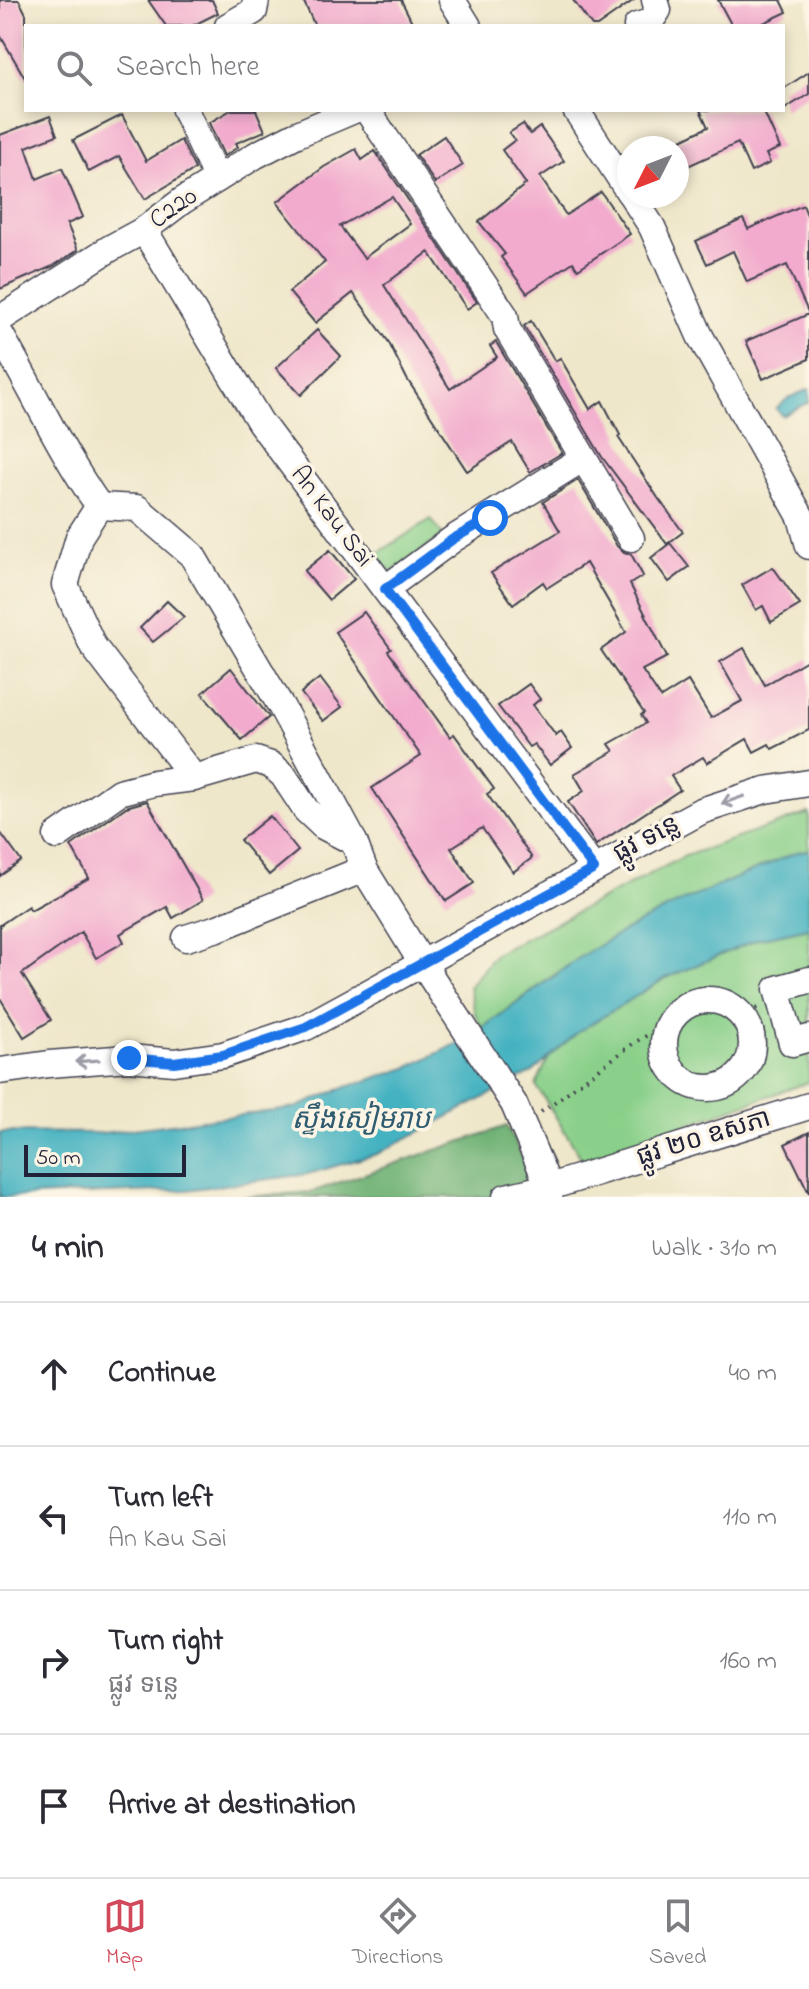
<!DOCTYPE html>
<meta charset="utf-8">
<style>
:root{--surface:#fff;--page:#f2f2f3;--text:#2b2b33;--muted:#7c7c81;--line:#e1e1e2;--accent:#d1495b}
body{margin:0;font-family:"Indie Flower","Noto Sans Khmer",sans-serif;background:var(--page);color:var(--text)}
.compass{position:absolute;left:617px;top:136px;width:72px;height:72px;border-radius:50%;background:var(--surface);box-shadow:0 4px 12px #0003;rotate:228deg}
.scale{position:absolute;left:24px;bottom:20px;width:162px;box-sizing:border-box;padding-left:8px;border:4px solid #22223b;border-top:0;font-size:22px;line-height:28px;white-space:nowrap;color:#22223b;-webkit-text-stroke:6px #fcf5e5;paint-order:stroke}
.stop{position:absolute;width:24px;height:24px;margin:-18px;border:6px solid #1a73e8;border-radius:50%;background:#fff}
.stop.end{background:#1a73e8;border-color:#fff;box-shadow:0 2px 8px #0008}
.list{margin:0;padding:0;list-style:none}
h2{display:flex;justify-content:space-between;align-items:center;height:104px;margin:0;padding:0 32px;font-size:34px}
h2 small{font-size:26px;font-weight:400;color:var(--muted)}
.list li{display:grid;grid-template-columns:52px 1fr auto;gap:24px;align-items:center;box-sizing:border-box;height:144px;padding:0 32px;border-top:2px solid var(--line)}
.list b{display:block;font-size:30px;white-space:nowrap}
.list p{margin:0;font-size:26px;white-space:nowrap;color:var(--muted)}
.list em{font-size:26px;font-style:normal;color:var(--muted)}
.icon{flex:none;width:44px;height:44px;fill:none;stroke:currentColor;stroke-width:2;stroke-linecap:round;stroke-linejoin:round}
.map{position:relative;flex:none;width:809px;height:1197px;overflow:hidden}
.search{position:absolute;background:var(--surface);box-shadow:0 4px 12px #0003;left:24px;right:24px;top:24px;height:88px;display:flex;align-items:center;gap:20px;box-sizing:border-box;padding:0 28px;border-radius:0px;color:var(--muted);font-size:30px}
.sheet{height:680px;background:var(--surface)}
nav{display:flex;justify-content:space-around;align-items:center;box-sizing:border-box;height:112px;border-top:2px solid var(--line);background:var(--surface);font-size:22px;color:var(--muted)}
nav a{display:grid;justify-items:center;gap:4px}
nav .on{color:var(--accent)}
.map>svg:first-child{display:block}
.green{fill:#8ad08a;stroke:#567962;stroke-width:2}
.forest{fill:#6fb276;stroke:#486a58;stroke-width:2}
.water{fill:#45b2c1;stroke:#346a7e;stroke-width:2}
.building{fill:#f2abcd;fill-rule:evenodd}
.lines{fill:none;stroke-linecap:round;stroke-linejoin:round}
.minor-casing{stroke:#414050;stroke-width:29}
.path{stroke:#414050;stroke-width:4;stroke-dasharray:2 6;stroke-linecap:butt}
.minor{stroke:#fff;stroke-width:26}
.oneway{stroke:#9c9ca7}
.route{stroke:#1a73e8;stroke-width:10}
.labels{text-anchor:middle;dominant-baseline:central;stroke-width:7;stroke-linejoin:round;paint-order:stroke}
.street-label{font-size:26px;fill:#22223b;stroke:#fcf5e5}
.water-label{font-size:28px;font-style:italic;fill:#305c71;stroke:#fcf5e5}
</style>
<div class="map">
<svg width="809" height="1197" viewBox="0 0 809 1197">
<rect width="100%" height="100%" fill="#fcf5e5"/>
<filter id="ink" filterUnits="userSpaceOnUse"><feTurbulence type="fractalNoise" baseFrequency=".0125" numOctaves="2"/><feDisplacementMap in="SourceGraphic" scale="16" xChannelSelector="R" yChannelSelector="G"/><feConvolveMatrix kernelMatrix="1 2 1 2 8 2 1 2 1" color-interpolation-filters="sRGB"/></filter>
<filter id="wash" filterUnits="userSpaceOnUse"><feTurbulence type="fractalNoise" baseFrequency=".006" numOctaves="4" result="noise"/><feDisplacementMap in="SourceGraphic" scale="32" xChannelSelector="R" yChannelSelector="G"/><feGaussianBlur stdDeviation="1.8" result="paint"/><feColorMatrix in="noise" values="0 0 0 0 0 0 0 0 0 0 0 0 0 0 0 0 0 1.4 0 .05"/><feComposite in="paint" operator="in"/></filter>
<g filter="url(#wash)">
<rect width="100%" height="100%" fill="#efe7ca"/>
<g class="green">
<polygon points="431,519 443,535 391,572 375,555"/>
<path d="M809 813V850L797 852C726 883 653 911 587 953 551 975 517 1003 482 1028L475 1014 469 987 495 954 685 856Z"/>
<polygon points="809,928 809,1082 583,1161 536,1085 549,1057 577,1032 666,978 758,939"/>
</g>
<polygon class="forest" points="507,1126 527,1167 524,1197 241,1197 311,1192"/>
<g class="water">
<polygon points="809,389 809,402 783,416 776,409 788,398"/>
<polygon points="809,850 809,928 758,939 666,978 578,1032 533,1072 377,1154 308,1174 186,1190 0,1197 0,1132 102,1133 295,1108 343,1088 407,1068 467,1039 586,953 624,931 676,904 797,852"/>
</g>
<g id="blocks">
<g class="building">
<polygon points="0,0 19,0 26,14 26,80 0,35"/>
<polygon points="148,0 212,0 218,13 192,26 166,26"/>
<polygon points="303,0 401,0 414,26 315,26"/>
<polygon points="573,0 634,0 597,26 592,26"/>
<polygon points="718,0 781,0 787,12 757,26 732,26"/>
<polygon points="809,72 809,94 783,110 783,89"/>
<polygon points="231,110 256,110 265,131 236,143 238,147 224,156 209,123"/>
<polygon points="700,110 763,110 780,148 766,154 770,163 751,172 738,143 677,171 677,142 708,127"/>
<polygon points="122,115 146,161 181,140 195,169 145,199 119,156 89,172 73,140"/>
<polygon points="50,116 57,135 26,147 37,179 62,168 83,217 67,224 78,250 53,266 0,289 0,135"/>
<polygon points="523,124 530,134 540,127 564,161 540,177 566,215 601,192 630,234 578,269 573,262 527,293 501,257 505,254 479,222 526,184 502,150 515,140 509,133"/>
<polygon points="444,136 463,165 435,183 416,155"/>
<path d="M356 149 362 160 375 151 477 302 467 309 429 252 384 285 450 389 497 357 490 346 496 342 562 453 530 472 512 442 467 471 407 379 388 341 353 293 315 323 289 292 325 262 277 202 324 167ZM392 197 410 224 364 258 340 226Z"/>
<polygon points="803,205 809,220 809,359 763,379 746,341 809,314 787,265 747,282 733,251 707,264 696,241 743,219 748,229"/>
<polygon points="531,321 555,361 560,358 590,409 602,401 620,435 618,437 658,498 683,532 667,544 602,457 524,326"/>
<polygon points="317,330 341,356 301,395 276,368"/>
<polygon points="578,480 617,546 624,552 631,554 643,576 630,584 667,657 642,670 661,698 688,681 711,718 742,701 720,662 744,648 765,685 809,659 809,730 772,749 769,744 754,752 747,739 707,763 703,757 671,776 680,790 596,845 568,802 584,791 574,774 614,751 609,744 646,723 641,715 644,713 601,650 626,632 586,563 547,588 543,582 513,604 491,573 560,531 543,502"/>
<polygon points="670,543 689,567 669,582 651,558"/>
<polygon points="330,550 354,579 329,600 304,571"/>
<polygon points="773,567 800,605 771,622 763,606 756,610 742,585"/>
<polygon points="167,601 184,617 153,642 140,628"/>
<polygon points="364,612 391,649 388,651 450,737 454,734 494,789 487,794 532,858 513,872 482,828 451,848 474,883 446,901 372,788 421,756 335,632"/>
<polygon points="231,668 269,717 242,740 202,693"/>
<polygon points="320,678 342,707 323,721 301,693"/>
<polygon points="529,684 540,699 533,705 556,736 561,732 572,748 550,765 534,744 529,747 498,706"/>
<polygon points="147,801 203,900 173,918 167,907 120,934 124,942 96,958 81,932 22,974 51,1020 24,1037 0,998 0,925 28,906 31,910 89,878 71,846 126,807"/>
<polygon points="270,816 298,851 269,875 240,840"/>
<polygon points="0,832 21,861 0,876"/>
<polygon points="809,1132 809,1193 785,1144"/>
</g>
</g>
</g>
<g filter="url(#ink)">
<use href="#blocks" fill-opacity="0" stroke="#414050" stroke-width="2"/>
<g class="lines">
<g class="minor-casing">
<g id="minor">
<polyline points="452,0 468,26"/>
<polyline points="228,26 254,11 256,0"/>
<polyline points="637,26 650,22 658,10 655,0"/>
<polyline points="185,110 217,179"/>
<polyline points="367,110 505,316 507,329 631,538"/>
<polyline points="576,110 629,192"/>
<polyline points="632,196 652,227 700,336 801,517 809,546"/>
<polyline points="144,230 260,422 594,869"/>
<polyline points="0,319 109,249 144,230 182,201 256,155 295,135 354,110"/>
<path d="M0 334C33 391 61 452 99 506L137 508 192 555 282 708 354 842 364 869 422 963 514 1104 549 1187V1197"/>
<polyline points="99,506 79,537 65,585 93,646 194,778"/>
<polyline points="385,589 453,539 582,459"/>
<polyline points="57,836 119,792 154,783 194,778 256,760 271,765 283,775 306,810 323,826 354,842"/>
<polyline points="186,938 218,928 364,869"/>
<polyline points="809,980 777,989 792,1043 809,1038"/>
<circle cx="708" cy="1044" r="44"/>
<polyline points="0,1071 49,1064 129,1058 174,1062 223,1055 306,1027 701,811 765,790 809,783"/>
<polyline points="506,1197 549,1187 809,1106"/>
</g>
</g>
<g class="path">
<polyline points="740,1013 759,1008"/>
<polyline points="541,1112 634,1043 670,1022"/>
</g>
<use href="#minor" class="minor"/>
</g>
<defs><path id="oneway-shaft" d="M-6 0H5M1.5-3L5.5 0L1.5 3" fill="none" stroke-width="1.6" stroke-linecap="round" stroke-linejoin="round" transform="scale(2)"/></defs>
<g class="oneway">
<use href="#oneway-shaft" transform="translate(733 800) rotate(161)"/>
<use href="#oneway-shaft" transform="translate(87 1061) rotate(176)"/>
</g>
</g>
<g class="lines" filter="url(#ink)">
<polyline class="route" points="129,1058 174,1062 223,1055 306,1027 594,869 385,589 453,539 490,518"/>
</g>
<g class="labels">
<g class="street-label">
<text transform="translate(174 209) rotate(-35)">C220</text>
<text transform="translate(331 517) rotate(53)">An Kau Sai</text>
<text transform="translate(647 840) rotate(-28)">ផ្លូវ ទន្លេ</text>
<text transform="translate(704 1139) rotate(-17)">ផ្លូវ ២០ ឧសភា</text>
</g>
<g class="water-label">
<text x="361" y="1121">ស្ទឹងសៀមរាប</text>
</g>
</g>
</svg>
<svg class="compass" viewBox="-18 -18 36 36"><path d="M0-13l5 13h-10z" fill="#e53935"/><path d="M0 13l5-13h-10z" fill="#7c7c81"/></svg>
<div class="scale">50 m</div>
<div class="stop" style="left:490px;top:518px"></div>
<div class="stop end" style="left:129px;top:1058px"></div>
<div class="search"><svg class="icon" aria-label="search" viewBox="0 0 24 24"><circle cx="10" cy="10" r="6"/><path d="M15 15l6 6"/></svg>Search here</div>
</div>
<section class="sheet">
<h2>4 min<small>Walk · 310 m</small></h2>
<ul class="list">
<li><svg class="icon" aria-label="ahead" viewBox="0 0 24 24"><path d="M12 20V5M6 11l6-6 6 6"/></svg><div><b>Continue</b></div><em>40 m</em></li>
<li><svg class="icon" aria-label="left" viewBox="0 0 24 24"><path d="M17 20v-9H6M10 6l-5 5 5 5"/></svg><div><b>Turn left</b><p>An Kau Sai</p></div><em>110 m</em></li>
<li><svg class="icon" aria-label="right" viewBox="0 0 24 24"><path d="M7 20v-9h11M14 6l5 5-5 5"/></svg><div><b>Turn right</b><p>ផ្លូវ ទន្លេ</p></div><em>160 m</em></li>
<li><svg class="icon" aria-label="arrive" viewBox="0 0 24 24"><path d="M6 21V4h12l-3 4 3 4H6"/></svg><div><b>Arrive at destination</b></div></li>
</ul>
</section>
<nav>
<a class="on"><svg class="icon" aria-label="map" viewBox="0 0 24 24"><path d="M3 6l6-2 6 2 6-2v14l-6 2-6-2-6 2zM9 4v14M15 6v14"/></svg>Map</a>
<a><svg class="icon" aria-label="directions" viewBox="0 0 24 24"><path d="M12 3l9 9-9 9-9-9zM9 14v-3h6M13 9l2 2-2 2"/></svg>Directions</a>
<a><svg class="icon" aria-label="saved" viewBox="0 0 24 24"><path d="M7 4h10v16l-5-4-5 4z"/></svg>Saved</a>
</nav>
